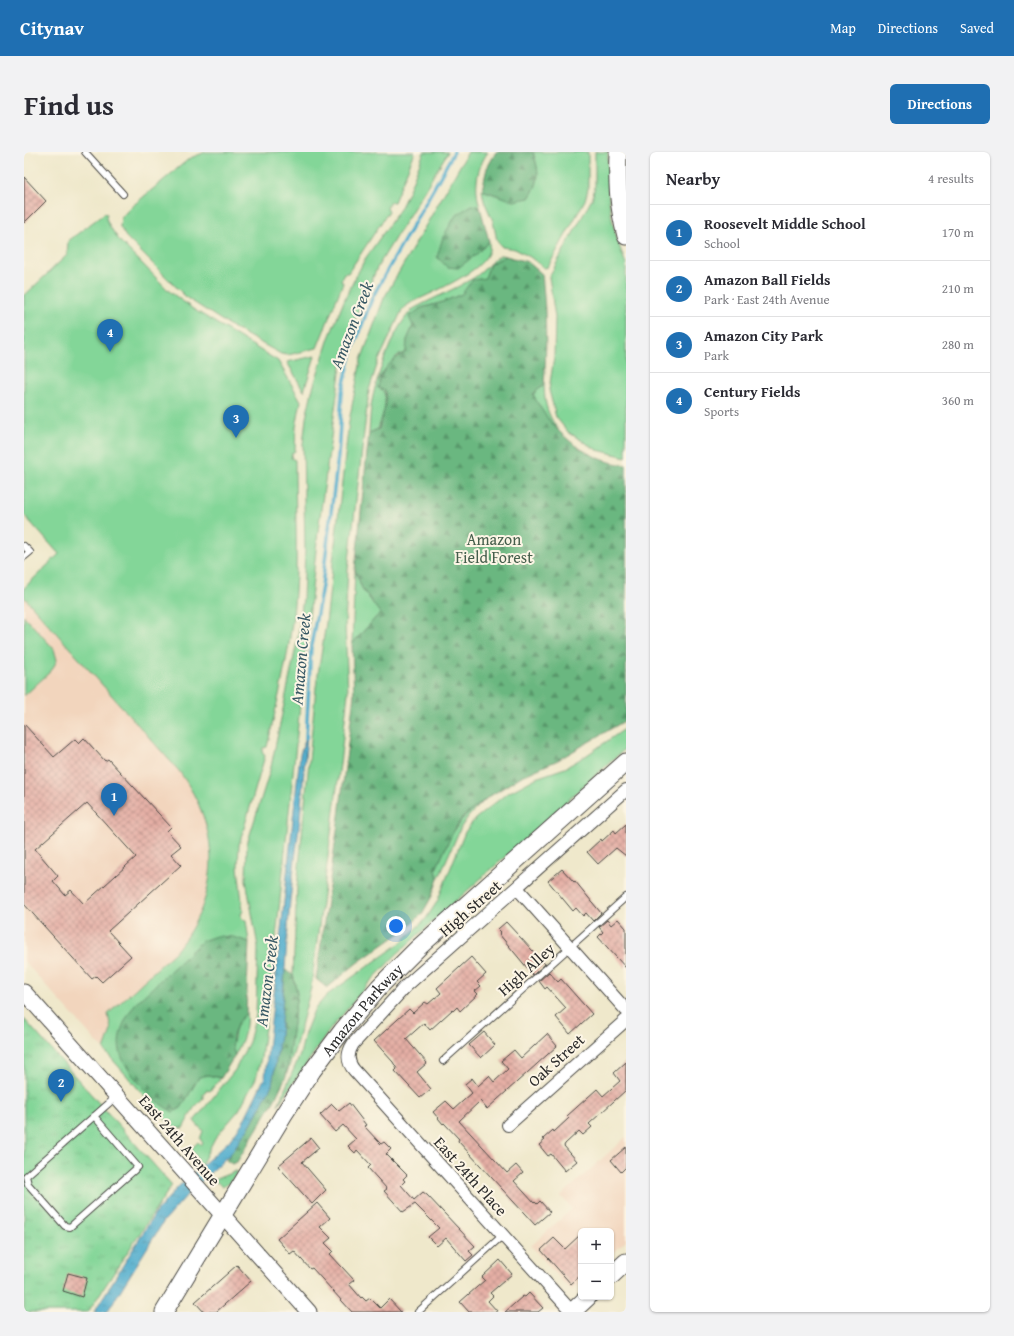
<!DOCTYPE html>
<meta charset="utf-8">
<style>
:root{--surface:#fff;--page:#f2f2f3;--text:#2b2b33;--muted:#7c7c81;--line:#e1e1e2;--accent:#1f6fb2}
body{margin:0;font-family:"Gentium Book Plus",serif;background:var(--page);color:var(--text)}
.controls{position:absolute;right:12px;bottom:12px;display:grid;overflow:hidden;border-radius:6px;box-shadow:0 1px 3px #0004}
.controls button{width:36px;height:36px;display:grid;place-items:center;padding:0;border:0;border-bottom:1px solid var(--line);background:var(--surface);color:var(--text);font:20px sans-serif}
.you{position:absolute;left:372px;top:774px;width:14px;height:14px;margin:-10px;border:3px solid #fff;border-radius:50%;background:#1a73e8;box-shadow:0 0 0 6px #1a73e833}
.badge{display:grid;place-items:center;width:26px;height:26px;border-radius:50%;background:var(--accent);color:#fff;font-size:13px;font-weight:700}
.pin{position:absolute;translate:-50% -33px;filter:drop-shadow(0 1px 2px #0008)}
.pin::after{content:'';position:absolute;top:21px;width:14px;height:12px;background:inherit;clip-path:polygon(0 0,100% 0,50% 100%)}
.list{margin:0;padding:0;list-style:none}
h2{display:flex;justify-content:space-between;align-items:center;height:52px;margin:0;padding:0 16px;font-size:17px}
h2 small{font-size:13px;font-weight:400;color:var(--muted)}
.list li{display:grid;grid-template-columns:26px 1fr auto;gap:12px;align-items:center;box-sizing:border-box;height:56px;padding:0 16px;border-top:1px solid var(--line)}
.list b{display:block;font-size:15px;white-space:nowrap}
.list p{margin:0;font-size:13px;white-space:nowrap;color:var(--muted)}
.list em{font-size:13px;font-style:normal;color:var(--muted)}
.map{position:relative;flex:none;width:602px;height:1160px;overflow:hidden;border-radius:6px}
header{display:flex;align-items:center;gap:24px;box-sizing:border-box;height:56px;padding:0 20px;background:var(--accent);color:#fff}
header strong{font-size:19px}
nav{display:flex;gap:22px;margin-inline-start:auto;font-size:14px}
.intro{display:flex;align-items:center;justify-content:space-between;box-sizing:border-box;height:96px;padding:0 24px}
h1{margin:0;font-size:28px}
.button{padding:10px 18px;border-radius:6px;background:var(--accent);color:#fff;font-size:14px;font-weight:700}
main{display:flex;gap:24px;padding:0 24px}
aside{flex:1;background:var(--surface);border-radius:6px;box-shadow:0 1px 3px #0004}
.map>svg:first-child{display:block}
.built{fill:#f2d5bd}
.grass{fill:#83d698;stroke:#578062}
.forest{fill:url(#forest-firs);stroke:#4a7156}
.park{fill:url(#park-tufts);stroke:#578062}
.water{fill:url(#water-ripples);stroke:#3c6c7c}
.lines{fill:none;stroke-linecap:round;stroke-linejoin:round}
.stream{stroke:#4eaccd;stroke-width:3.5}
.building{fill:url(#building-cross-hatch);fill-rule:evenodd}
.service-casing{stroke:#484743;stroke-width:8}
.minor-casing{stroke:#484743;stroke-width:14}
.tertiary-casing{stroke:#484743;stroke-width:17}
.secondary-casing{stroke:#484743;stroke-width:19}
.service{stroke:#fff;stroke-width:6}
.minor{stroke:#fff;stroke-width:12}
.tertiary{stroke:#fff;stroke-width:15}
.secondary{stroke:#fff;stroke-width:17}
.labels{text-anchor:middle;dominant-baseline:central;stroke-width:4;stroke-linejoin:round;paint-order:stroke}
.park-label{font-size:16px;fill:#455e4c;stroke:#fcf5e5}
.street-label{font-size:16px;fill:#2b2b2b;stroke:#fcf5e5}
.water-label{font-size:17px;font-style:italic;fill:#375864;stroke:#fcf5e5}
</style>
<header>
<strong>Citynav</strong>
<nav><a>Map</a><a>Directions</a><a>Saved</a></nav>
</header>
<div class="intro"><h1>Find us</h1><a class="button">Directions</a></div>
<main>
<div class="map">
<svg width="602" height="1160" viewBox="0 0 602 1160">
<defs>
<pattern id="forest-firs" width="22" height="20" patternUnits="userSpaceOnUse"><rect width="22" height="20" fill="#6ab780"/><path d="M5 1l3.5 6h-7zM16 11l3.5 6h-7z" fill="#579569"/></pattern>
<pattern id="park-tufts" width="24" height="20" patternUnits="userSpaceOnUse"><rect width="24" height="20" fill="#83d698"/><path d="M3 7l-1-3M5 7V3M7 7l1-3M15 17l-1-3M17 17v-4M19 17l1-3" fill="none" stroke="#71b883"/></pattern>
<pattern id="water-ripples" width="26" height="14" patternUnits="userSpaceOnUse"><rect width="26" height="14" fill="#4eaccd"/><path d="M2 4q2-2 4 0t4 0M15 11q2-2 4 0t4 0" fill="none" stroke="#418ca7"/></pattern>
<pattern id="building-cross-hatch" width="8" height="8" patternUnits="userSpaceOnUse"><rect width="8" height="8" fill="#e5afa5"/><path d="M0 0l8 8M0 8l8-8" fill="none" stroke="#ba8f87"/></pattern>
</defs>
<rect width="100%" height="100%" fill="#fcf5e5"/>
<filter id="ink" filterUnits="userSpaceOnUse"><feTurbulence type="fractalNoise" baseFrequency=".025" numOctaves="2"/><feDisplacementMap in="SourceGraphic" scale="8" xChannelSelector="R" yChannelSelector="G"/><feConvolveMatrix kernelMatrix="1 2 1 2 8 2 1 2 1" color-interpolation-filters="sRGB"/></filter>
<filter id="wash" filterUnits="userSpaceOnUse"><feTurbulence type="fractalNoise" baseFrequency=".012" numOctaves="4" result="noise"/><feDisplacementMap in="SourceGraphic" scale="16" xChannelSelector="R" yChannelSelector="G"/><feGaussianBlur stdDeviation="0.9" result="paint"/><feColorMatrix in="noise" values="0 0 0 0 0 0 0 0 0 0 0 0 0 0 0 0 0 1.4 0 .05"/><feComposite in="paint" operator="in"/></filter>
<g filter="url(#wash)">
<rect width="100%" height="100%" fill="#efe8cb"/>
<g class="built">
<polygon points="0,445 155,619 167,635 182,671 187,715 185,735 180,753 161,788 87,870 86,886 80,898 0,809"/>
<polygon points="602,985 602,1089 587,1103 587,1079 557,1079 557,1130 547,1139 507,1094 548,1057 537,1044"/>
</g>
<g class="grass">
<polygon points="182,0 391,0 370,50 366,50 363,56 365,59 324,121 320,121 317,127 319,131 293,196 264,203 257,202 208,175 163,146 102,85 96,75 97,66 106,56 166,6"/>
<polygon points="400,0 424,0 354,114 332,164 317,214 294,379 249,815 237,906 232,926 215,958 191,986 176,1015 172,1004 167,997 174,990 177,993 179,991 176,987 179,979 170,969 211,918 225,890 232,863 234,795 222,728 223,692 247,615 274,485 279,446 281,398 279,292 282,266 288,239 305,186 322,144 341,107 376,57 385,38"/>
<path d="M444 0H464C452 17 450 36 456 55L448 53 453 102 465 89C465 92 466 98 464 101 457 121 404 142 385 152L378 158 354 210 345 238 324 417 321 472 324 541 316 612 287 836 272 893 262 924 273 841 269 822 273 735 292 535 302 471 325 269 337 208 360 146Z"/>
<path d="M509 0H564V37L561 48 524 115 520 116 506 105 491 97 478 95 473 89 469 69 460 49 458 38 475 44 505 46C517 28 515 20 509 0Z"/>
<path d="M571 0H584C582 43 586 72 602 112V305L573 298 544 280 532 265 525 238 530 205 531 165 525 125 568 47 571 34Z"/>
<path d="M81 61 83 62 82 66 86 75 95 88 145 139 169 157 254 209 277 249 272 275 271 299 268 301 267 306 271 308C271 360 275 412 269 463 264 507 253 552 243 595L239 596 238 600 241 604 215 693 214 715 219 759 217 762 218 767 222 768 225 790C208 785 195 783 178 789L149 960 157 956 175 925 184 923 197 926 186 939 182 938 179 942V946L170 956 159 976 148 975 80 898 87 878 84 862 151 800C198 743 198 678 155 619L0 445V436L35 402 0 363V144L43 103 44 89Z"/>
<path d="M477 103 482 104 466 112 461 126 438 142 416 151 397 156 383 188 382 200 373 204 355 226C365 248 361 256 354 277L345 281C346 269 346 255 349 244 355 218 370 175 389 157 409 146 432 137 451 125 461 118 466 109 477 103Z"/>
<polygon points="291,204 280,239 263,210"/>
<path d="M520 233C521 258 525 264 538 284L515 255 509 242Z"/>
<polygon points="331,418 338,436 356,461 328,492"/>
<polygon points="0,464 30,497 33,508 28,518 0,544"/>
<polygon points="602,576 602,596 373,802 344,832 305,879 254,953 276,903 281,881 290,858 303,843 374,793 401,768 413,750 441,680 451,667 482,642 512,626 541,616 563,603"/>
<polygon points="463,646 444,665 437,675 414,727 412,717 428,682 438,667"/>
<path d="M222 861C224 876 218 890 211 903L208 896 213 870Z"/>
<polygon points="212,1019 214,1020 204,1032 198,1035 193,1030 188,1030 192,1027"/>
</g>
<g class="forest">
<path d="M472 0H509C515 20 517 28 505 46L490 49 458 38 463 16Z"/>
<polygon points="448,53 456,55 465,89 453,102 434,116 423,115 413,105 419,85 432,63"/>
<path d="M482 104 504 110 518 122C522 159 523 195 520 233L509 242C526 278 561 309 602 313V568L534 608 496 625 463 646 438 666 428 682 412 717 414 727 408 744 398 762 383 776 333 811 303 836 292 827 315 664 330 543 328 492 356 461 338 436 331 418 345 281 355 277 362 251 361 239 354 236C355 220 368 207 382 200L383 188 389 174 385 165 397 156 416 151 438 142 448 128 461 126 466 112Z"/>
<path d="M192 784 209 785 225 790 222 861C212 871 204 889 211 903L197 926 184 923 175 925 157 956 149 960C136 953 128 945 118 934 91 905 87 887 111 852L178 789Z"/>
<polygon points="261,818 269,822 273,841 262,924 250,949 213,1010 208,1012 202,1008 227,972 248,933 256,884"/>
</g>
<polygon class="park" points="0,867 148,1033 64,1160 0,1160"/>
<polygon class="water" points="283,582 276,667 266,749 256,884 248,933 227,972 207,1001 163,1043 140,1069 83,1160 70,1160 132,1060 155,1034 205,989 219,970 241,925 276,602"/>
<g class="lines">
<polyline class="stream" points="282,586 287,494 298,434 314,304 318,240 327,202 349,144 430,0"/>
</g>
<g id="blocks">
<g class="building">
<polygon points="0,25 22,49 0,71"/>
<path d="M0 572 30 605 51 587 55 591 60 586 81 609 84 607 147 675 143 679 157 694 147 702 157 713 84 779 107 804 78 830 72 824 68 827 0 752ZM63 651 112 705 60 752 47 738 41 743 29 729 34 724 11 697Z"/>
<polygon points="602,672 602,704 592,696 574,712 563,700 577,687 578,689 590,678 592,681"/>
<polygon points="538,717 550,730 551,729 577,761 569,769 562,761 559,764 552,756 549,759 524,729"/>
<polygon points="594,767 602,776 602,816 574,785 579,780 575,775 583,768 587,773"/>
<polygon points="482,770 521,812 509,823 475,782 477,780 474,777"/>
<polygon points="447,805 462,822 453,830 457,834 451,839 454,842 436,859 433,855 429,859 428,858 406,878 400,871 382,887 403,911 393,920 407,937 396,946 371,919 373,917 369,910 350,889 385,857 389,861 401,850 404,852 417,841 413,836"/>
<polygon points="525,820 534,830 537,827 568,862 546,882 532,865 542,856 523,835 521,837 515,829"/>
<polygon points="460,880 471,893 457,906 445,893"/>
<polygon points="523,882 533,894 463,957 456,949 435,969 483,1021 492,1013 499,1021 490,1029 510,1051 511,1050 513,1052 516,1049 526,1060 511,1073 434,989 435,987 420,971 419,972 409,960 422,949 430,957 448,941 441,932 448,926 454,934 465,924 470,930 484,917 477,909 490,898 497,906"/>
<polygon points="602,910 602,938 565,972 568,975 559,983 555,979 541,992 540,994 553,1009 541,1019 527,1002 524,1004 515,993 521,988 519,987 529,978 530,980 545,966 543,964 573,937 579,944 596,929 590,921"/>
<polygon points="325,951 342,973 340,974 354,989 357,992 360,990 367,997 362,1002 383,1023 379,1027 381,1029 377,1033 390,1048 399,1040 403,1043 451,1094 445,1099 449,1103 442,1109 422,1086 413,1094 404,1085 415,1076 391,1052 379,1060 360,1039 363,1037 344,1016 347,1013 333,998 331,1001 324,994 332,987 319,973 311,980 296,963 308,952 315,959"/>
<polygon points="287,986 295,996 278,1010 302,1038 288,1052 254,1014"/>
<polygon points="602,995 602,1015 597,1020 587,1008"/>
<polygon points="293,1051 306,1066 296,1075 307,1086 301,1091 309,1099 306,1102 330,1128 325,1132 337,1146 338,1145 342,1149 346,1146 356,1156 365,1147 377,1160 328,1160 288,1116 286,1117 270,1099 266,1102 253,1087"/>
<polygon points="557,1082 557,1123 547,1132 517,1098 530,1086 541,1097"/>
<polygon points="476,1108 488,1122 466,1141 469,1144 464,1149 474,1160 445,1160 436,1150 461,1128 458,1125"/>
<polygon points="213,1113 227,1129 192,1160 180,1160 171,1150"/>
<polygon points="44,1121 63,1126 58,1145 39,1139"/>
<polygon points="505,1141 519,1156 514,1160 481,1160 499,1144 501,1145"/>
</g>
</g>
</g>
<g filter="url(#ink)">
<use href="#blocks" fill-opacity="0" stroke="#484743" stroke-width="1"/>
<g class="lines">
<g class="service-casing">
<g id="service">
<polyline points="61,0 99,42"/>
<polyline points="0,394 6,400 0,405"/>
<polyline points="419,909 602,745"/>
<polyline points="70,964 114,1015 46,1075 41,1074 4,1032 2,1024 92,945"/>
<polyline points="394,1160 479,1083"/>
</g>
</g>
<g class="minor-casing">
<g id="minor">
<polyline points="493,736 602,858"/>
<polyline points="484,973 602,868"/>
<path d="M548 1160 330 918C323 910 323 901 329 892L382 834 602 638"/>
</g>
</g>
<g class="tertiary-casing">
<polyline id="tertiary" points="0,840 285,1160"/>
</g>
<g class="secondary-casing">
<g id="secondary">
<path d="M594 0C593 32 594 53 602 84"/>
<polyline points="587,1124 602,1110"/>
<path id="s1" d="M140 1160 260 962 288 919 318 879 355 835 394 796 602 610"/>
<polyline points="548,1160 564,1145"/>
</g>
</g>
<use href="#service" class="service"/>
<use href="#minor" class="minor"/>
<use href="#tertiary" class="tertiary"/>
<use href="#secondary" class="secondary"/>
</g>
</g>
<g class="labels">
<g class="park-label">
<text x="470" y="387">Amazon<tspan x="470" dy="18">Field Forest</tspan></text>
</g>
<g class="street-label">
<text transform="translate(446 756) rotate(-41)">High Street</text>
<text transform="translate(502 817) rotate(-42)">High Alley</text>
<text stroke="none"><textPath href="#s1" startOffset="362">Amazon Parkway</textPath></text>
<text transform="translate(532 908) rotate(-42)">Oak Street</text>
<text transform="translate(156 988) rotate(49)">East 24th Avenue</text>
<text transform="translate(447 1024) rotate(48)">East 24th Place</text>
</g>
<g class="water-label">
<text transform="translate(327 173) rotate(-69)">Amazon Creek</text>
<text transform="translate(276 507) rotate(-85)">Amazon Creek</text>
<text transform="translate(242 829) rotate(-83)">Amazon Creek</text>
</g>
</g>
</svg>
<div class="controls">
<button>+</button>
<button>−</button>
</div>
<div class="you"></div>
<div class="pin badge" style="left:90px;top:664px">1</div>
<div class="pin badge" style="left:37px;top:950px">2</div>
<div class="pin badge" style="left:212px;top:286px">3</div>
<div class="pin badge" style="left:86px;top:200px">4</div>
</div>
<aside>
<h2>Nearby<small>4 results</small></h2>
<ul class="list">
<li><span class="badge">1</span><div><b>Roosevelt Middle School</b><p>School</p></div><em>170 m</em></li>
<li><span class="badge">2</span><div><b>Amazon Ball Fields</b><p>Park · East 24th Avenue</p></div><em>210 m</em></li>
<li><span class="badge">3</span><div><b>Amazon City Park</b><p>Park</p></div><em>280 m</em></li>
<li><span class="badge">4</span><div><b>Century Fields</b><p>Sports</p></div><em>360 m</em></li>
</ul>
</aside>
</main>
